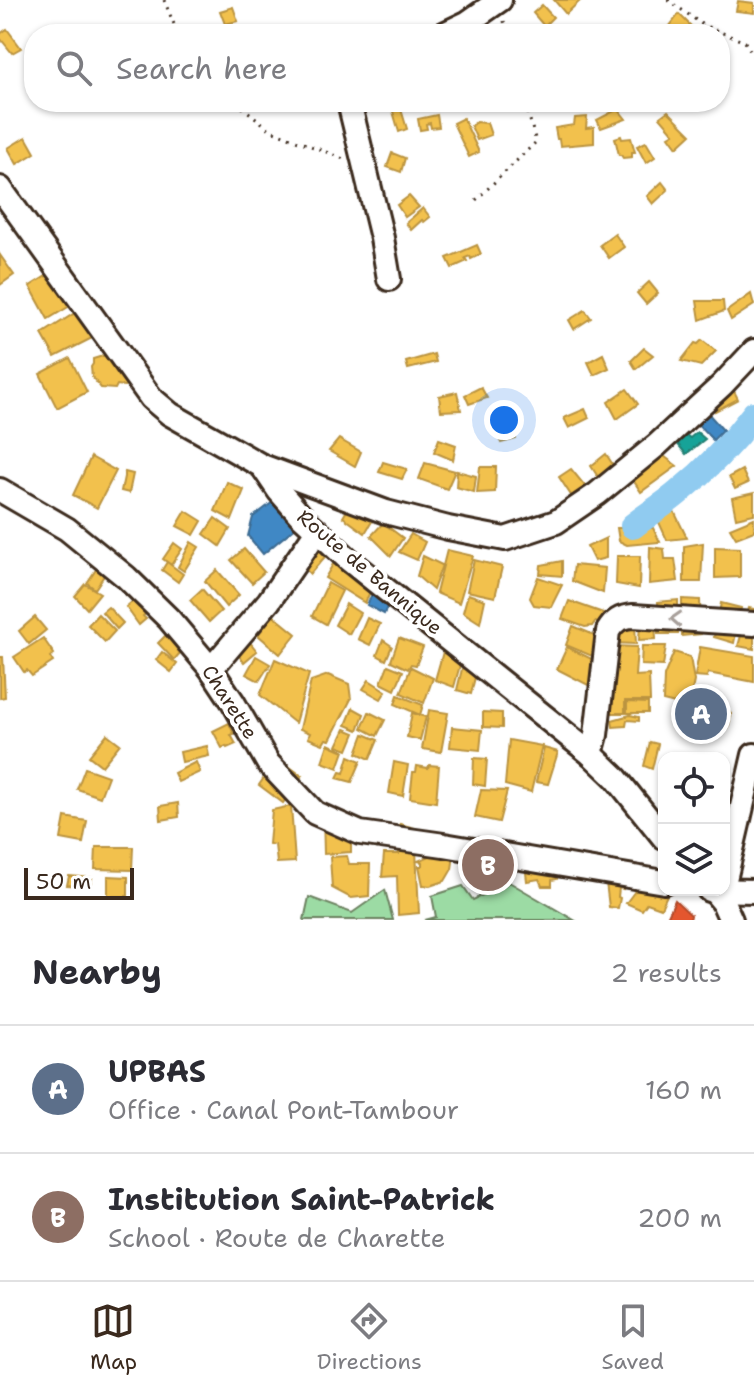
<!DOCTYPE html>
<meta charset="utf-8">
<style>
:root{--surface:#fff;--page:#f7f7f7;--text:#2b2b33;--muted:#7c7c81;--line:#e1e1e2;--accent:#3b2a1e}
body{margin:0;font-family:"Shantell Sans",sans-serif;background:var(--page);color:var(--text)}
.controls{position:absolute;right:24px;bottom:24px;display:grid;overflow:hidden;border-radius:16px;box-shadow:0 2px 6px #0004}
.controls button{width:72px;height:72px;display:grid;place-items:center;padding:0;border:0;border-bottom:2px solid var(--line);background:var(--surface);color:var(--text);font:40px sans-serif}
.scale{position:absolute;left:24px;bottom:20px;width:110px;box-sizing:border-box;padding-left:8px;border:4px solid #3b2a1e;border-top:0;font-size:22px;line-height:28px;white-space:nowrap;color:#3b2a1e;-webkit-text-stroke:6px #fff;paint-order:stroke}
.you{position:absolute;left:504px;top:420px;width:28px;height:28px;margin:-20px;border:6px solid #fff;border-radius:50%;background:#1a73e8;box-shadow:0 0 0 12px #1a73e833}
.badge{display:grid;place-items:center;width:52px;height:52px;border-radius:50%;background:var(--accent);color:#fff;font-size:26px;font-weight:700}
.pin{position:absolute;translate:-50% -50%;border:4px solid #fff;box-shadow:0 2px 8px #0006}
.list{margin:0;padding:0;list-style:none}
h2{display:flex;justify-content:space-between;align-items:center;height:104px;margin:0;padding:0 32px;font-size:34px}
h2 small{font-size:26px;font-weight:400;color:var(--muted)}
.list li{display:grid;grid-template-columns:52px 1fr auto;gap:24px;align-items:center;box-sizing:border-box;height:128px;padding:0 32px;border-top:2px solid var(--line)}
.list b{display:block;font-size:30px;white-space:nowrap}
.list p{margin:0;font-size:26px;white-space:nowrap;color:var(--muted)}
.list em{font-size:26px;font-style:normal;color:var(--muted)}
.icon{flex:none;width:44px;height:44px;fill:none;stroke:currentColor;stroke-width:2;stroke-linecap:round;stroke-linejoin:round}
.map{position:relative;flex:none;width:754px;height:920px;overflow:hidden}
.search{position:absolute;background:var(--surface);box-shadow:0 2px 6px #0004;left:24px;right:24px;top:24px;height:88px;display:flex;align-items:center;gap:20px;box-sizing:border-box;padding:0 28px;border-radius:32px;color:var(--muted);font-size:30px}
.sheet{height:360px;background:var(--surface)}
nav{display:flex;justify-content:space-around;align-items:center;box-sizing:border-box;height:112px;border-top:2px solid var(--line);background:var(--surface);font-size:22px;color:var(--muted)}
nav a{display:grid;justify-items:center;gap:4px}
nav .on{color:var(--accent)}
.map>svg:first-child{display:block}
.green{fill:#9cdba4;stroke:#6c8261;stroke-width:2}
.homes{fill:#f2c14e;stroke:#bb9440;stroke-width:2}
.shops{fill:#e4572e;stroke:#b14a29;stroke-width:2}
.schools{fill:#3f88c5;stroke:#3e6c93;stroke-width:2}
.public{fill:#17a398;stroke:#227f73;stroke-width:2}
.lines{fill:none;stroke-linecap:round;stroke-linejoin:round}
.river{stroke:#90cbf0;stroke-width:26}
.minor-casing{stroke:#3b2a1e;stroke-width:28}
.path{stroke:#3b2a1e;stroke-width:3;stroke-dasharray:2 6;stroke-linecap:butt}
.minor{stroke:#fff;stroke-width:22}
.oneway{stroke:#a79f9a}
.labels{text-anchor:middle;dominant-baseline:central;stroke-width:8;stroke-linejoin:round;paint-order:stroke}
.street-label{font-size:20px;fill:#3b2a1e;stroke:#fff}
</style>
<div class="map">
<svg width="754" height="920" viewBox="0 0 754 920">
<rect width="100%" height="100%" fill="#fff"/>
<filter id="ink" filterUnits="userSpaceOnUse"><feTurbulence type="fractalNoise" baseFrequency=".0125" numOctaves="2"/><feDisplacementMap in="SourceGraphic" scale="16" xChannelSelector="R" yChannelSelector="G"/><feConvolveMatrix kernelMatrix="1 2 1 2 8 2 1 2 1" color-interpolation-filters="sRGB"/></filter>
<g filter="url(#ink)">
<g class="green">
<polygon points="509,882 574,920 425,920 436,917 432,896 463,886 473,900"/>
<polygon points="385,890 393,920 304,920 309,897 352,913"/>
</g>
<g class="homes">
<polygon points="554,0 581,0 566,14"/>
<polygon points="738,1 754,3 754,13 736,11"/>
<polygon points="542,5 553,17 544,26 533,13"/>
<polygon points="233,7 238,21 225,24 220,11"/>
<polygon points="679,14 691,26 684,34 677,34 669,27"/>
<polygon points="7,29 21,48 12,53 0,38 0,34"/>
<polygon points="400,106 407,129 399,132 392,108"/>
<polygon points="618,109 626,119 601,128 597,120"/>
<polygon points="668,111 691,134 677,147 669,136 674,133 660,117"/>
<polygon points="437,115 439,127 431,128 430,123 426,124 427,129 420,130 418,119"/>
<polygon points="587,117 586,128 594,127 594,143 560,146 559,139 557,139 555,128 574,125 575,118"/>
<polygon points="463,118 479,152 469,157 453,123"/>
<polygon points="476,122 487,123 491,135 477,140 471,126"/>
<polygon points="621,136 622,139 631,138 635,152 632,152 632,157 623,158 621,155 619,155 615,138"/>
<polygon points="26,137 35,153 17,164 8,148"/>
<polygon points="646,142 655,157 646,163 637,146"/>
<polygon points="392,153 405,158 401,172 387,167"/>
<polygon points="662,182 668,190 653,204 647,196"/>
<polygon points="409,196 419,207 405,217 397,205"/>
<polygon points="423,208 430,217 424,222 422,220 411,230 406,223"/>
<polygon points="615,234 624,247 609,258 600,245"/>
<polygon points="477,245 481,254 471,259 470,256 465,258 467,261 452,268 447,258"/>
<polygon points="0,255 14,275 0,285"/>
<polygon points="56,270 75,303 48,319 30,286"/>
<polygon points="649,282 658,293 646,304 637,293"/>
<polygon points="751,294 754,305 731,320 727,311"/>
<polygon points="697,301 723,301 724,311 700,320"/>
<polygon points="585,310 591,318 574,329 569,320"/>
<polygon points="78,311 94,337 55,357 42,334"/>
<polygon points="702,340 716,351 701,366 681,361 695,343 698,344"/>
<polygon points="644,348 653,355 636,369 631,361"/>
<polygon points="108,353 131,383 124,386 117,385 115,389 101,388 92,377 91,367 93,364 93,359 106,355"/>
<polygon points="434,354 436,362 408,369 406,362"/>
<polygon points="603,354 609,368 594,375 588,362"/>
<polygon points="70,358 87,392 57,408 40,374"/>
<polygon points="481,387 487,398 469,404 465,395"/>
<polygon points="627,389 638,404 617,419 608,402"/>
<polygon points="734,391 738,399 715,411 712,401"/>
<polygon points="457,392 461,410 441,411 439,396"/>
<polygon points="585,409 589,418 569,428 564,418"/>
<polygon points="514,427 516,439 501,443 496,432"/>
<polygon points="339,439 361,452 355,466 329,451"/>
<polygon points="439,439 456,445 453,460 434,452"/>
<polygon points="652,447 677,466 641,492 625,468"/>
<polygon points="606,454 617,471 602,483 591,466"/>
<polygon points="91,457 116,471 97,508 73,495"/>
<polygon points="383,462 407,469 402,479 379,472"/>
<polygon points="425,463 455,471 447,489 419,479"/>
<polygon points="480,467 496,467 495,492 477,493"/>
<polygon points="571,469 590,492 576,503 559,477"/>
<polygon points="742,470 748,483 735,489 729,477"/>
<polygon points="457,471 476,476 474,492 456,487"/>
<polygon points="125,472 133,474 129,493 121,491"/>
<polygon points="227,482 244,490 232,520 215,511"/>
<polygon points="754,493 754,514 736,518 732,498"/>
<polygon points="355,497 377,513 365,533 343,517"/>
<polygon points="671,505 687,538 667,540 654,511"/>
<polygon points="186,511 202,521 194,535 177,526"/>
<polygon points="215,518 230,529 220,546 204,534"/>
<polygon points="754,518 754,531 736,538 730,528"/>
<polygon points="383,523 403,538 391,556 371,536"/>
<polygon points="617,528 653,528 660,542 627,545 619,541"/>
<polygon points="322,530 336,544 310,574 296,560"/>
<polygon points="411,534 425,542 417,560 399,552"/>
<polygon points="606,538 606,558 594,561 587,547"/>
<polygon points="191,542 199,547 184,571 178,567"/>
<polygon points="174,543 182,549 171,565 163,559"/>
<polygon points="703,543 701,582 684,582 684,546"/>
<polygon points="343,547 378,574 365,603 325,578"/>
<polygon points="650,547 664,549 665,559 675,559 678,581 649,584"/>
<polygon points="715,547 740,548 740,577 715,578"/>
<polygon points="244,549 264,572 252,583 231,560"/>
<polygon points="447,550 473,556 459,603 436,593"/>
<polygon points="423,556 442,565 433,590 417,576"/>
<polygon points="617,556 640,556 639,588 616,584"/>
<polygon points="474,560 502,567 495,597 467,591"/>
<polygon points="562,561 562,576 540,574 541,565"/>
<polygon points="167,562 183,574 178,582 162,570"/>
<polygon points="99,565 107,571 95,589 87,583"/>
<polygon points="574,565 605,568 603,593 572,581"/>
<polygon points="217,570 239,595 226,607 205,581"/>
<polygon points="538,577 562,585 551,607 534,605 530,598"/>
<polygon points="328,583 342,591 326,624 312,616"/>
<polygon points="85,584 100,593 87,609 75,596"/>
<polygon points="202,589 221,611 209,622 190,600"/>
<polygon points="468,594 485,600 480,623 463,612"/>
<polygon points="139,596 150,610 143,616 146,619 139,625 126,607"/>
<polygon points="682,599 700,600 701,634 682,636"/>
<polygon points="678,600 678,634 658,634 658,602"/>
<polygon points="569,601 603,613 600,624 595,622 592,626 585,627 562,619"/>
<polygon points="721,603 741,608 734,643 714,637"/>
<polygon points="346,604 360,613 349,634 335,625"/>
<polygon points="634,605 636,644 612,643 612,610"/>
<polygon points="108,607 123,623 117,629 102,612"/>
<polygon points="641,607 654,608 656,639 639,640"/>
<polygon points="749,608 754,609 754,649 738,646"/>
<polygon points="98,614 115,631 105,642 88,625"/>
<polygon points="273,615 296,634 280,654 258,635"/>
<polygon points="35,617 46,630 29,644 19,631"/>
<polygon points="367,618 380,624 370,645 358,639"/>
<polygon points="176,625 187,642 178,651 180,653 174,660 158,643"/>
<polygon points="573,626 599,637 592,656 566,645"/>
<polygon points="449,631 466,643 454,687 435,680"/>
<polygon points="43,638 54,654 50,657 53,662 32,676 27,670 24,672 14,657"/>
<polygon points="399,638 423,647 416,665 411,664 408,669 391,661"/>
<polygon points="383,640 392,646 386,660 377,655"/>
<polygon points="249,641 257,651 244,662 236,652"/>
<polygon points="611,646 637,647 635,676 649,675 650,701 625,701 625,713 612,713"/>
<polygon points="642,646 666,646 663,666 641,665"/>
<polygon points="567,647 600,663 596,689 557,669"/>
<polygon points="700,647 754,656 754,682 708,673 707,677 695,676"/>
<polygon points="162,652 177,664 171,672 156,660"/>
<polygon points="466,652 481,652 471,694 457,690"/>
<polygon points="674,652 690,657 694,681 691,696 719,700 731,714 728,729 721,728 720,733 702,730 703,727 680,722 683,706 663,701 664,676"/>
<polygon points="256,656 270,664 259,681 246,674"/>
<polygon points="0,657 3,657 5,697 0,698"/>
<polygon points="275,659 309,674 295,723 260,695"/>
<polygon points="388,665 403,671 395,690 381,683"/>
<polygon points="411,667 433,678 424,703 401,693"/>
<polygon points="328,675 349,684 351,699 330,740 326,739 323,744 308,738 310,733 300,729 311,681"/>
<polygon points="369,680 386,691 381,699 363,689"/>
<polygon points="398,695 423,705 420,715 395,704"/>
<polygon points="627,702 648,703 648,713 627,713"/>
<polygon points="353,708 364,714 358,730 346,725"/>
<polygon points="429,710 448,713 441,752 422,749"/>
<polygon points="369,712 385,720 377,736 362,728"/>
<polygon points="483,712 502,713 502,728 483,727"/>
<polygon points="412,713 426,717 420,740 407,737"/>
<polygon points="630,715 639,717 639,721 627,720 626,726 613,727 612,720"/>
<polygon points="229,723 234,734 231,735 236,744 227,748 226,746 222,748 213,731"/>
<polygon points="452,727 482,730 480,750 450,747"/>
<polygon points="345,729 355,733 348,750 337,746"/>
<polygon points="107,734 120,744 102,766 89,756"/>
<polygon points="364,734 378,740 370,759 357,753"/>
<polygon points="509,740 542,746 531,792 505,785"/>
<polygon points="650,742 658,744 652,769 644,766"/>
<polygon points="328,744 344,751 338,768 322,762"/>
<polygon points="207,746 209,756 182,762 180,752"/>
<polygon points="544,748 558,752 548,784 536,782"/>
<polygon points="349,756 361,761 352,782 337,778 340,772 344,773"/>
<polygon points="278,758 302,776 283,803 259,785"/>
<polygon points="474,758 487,759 485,786 473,784"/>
<polygon points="196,762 200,772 178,782 174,773"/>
<polygon points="394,762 408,765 403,796 389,793"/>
<polygon points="429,765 439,766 436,802 410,798 413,772 416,772 417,766 428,768"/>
<polygon points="85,768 108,776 100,797 77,789"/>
<polygon points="481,790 507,791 499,822 475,817"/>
<polygon points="178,803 179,817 161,820 160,806"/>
<polygon points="291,806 295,862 277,863 275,845 269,844 272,810"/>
<polygon points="323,816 351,816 351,852 324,854"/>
<polygon points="65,817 87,821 83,843 61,839"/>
<polygon points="400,824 415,828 419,913 398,915 397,876 382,877 384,854 399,854"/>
<polygon points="96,847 133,847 132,870 95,869"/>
<polygon points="446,849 454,855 452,869 445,881 430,886 423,885 419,866 422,866 422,862 418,861"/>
<polygon points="547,851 562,854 561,870 558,871 557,879 552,880 552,886 542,886 539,879 527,881 524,856 539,856"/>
<polygon points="347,856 349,864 370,864 369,896 351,898 332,888 330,857"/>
<polygon points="605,874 625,876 623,889 619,888 618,897 620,898 618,908 609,907"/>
<polygon points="69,876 92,878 90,886 67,885"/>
<polygon points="108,876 128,877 128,896 108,896"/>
<polygon points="638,887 651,887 667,895 661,908 647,903 642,910 626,903"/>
</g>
<polygon class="shops" points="675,900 691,915 690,920 666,920"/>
<g class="schools">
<polygon points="698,402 723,430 713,440 687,413"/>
<polygon points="277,499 298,525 263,554 248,536 253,517"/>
<polygon points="380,576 397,585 384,614 367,605"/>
<polygon points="506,850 507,873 490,873 490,881 484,881 483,888 473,890 470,851"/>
</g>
<polygon class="public" points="676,428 690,438 697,432 705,439 686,454 670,435"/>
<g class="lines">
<path class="river" d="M633 526C648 514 664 505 679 492 707 469 732 443 754 414"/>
<g class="minor-casing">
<g id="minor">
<polyline points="444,34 467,23 500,0"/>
<polyline points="349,102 382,238 389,279"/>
<polyline points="0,188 151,398 170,414 262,466 279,491 300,515 349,560 591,754 616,778 664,838"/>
<polyline points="262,466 386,512 448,528 505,539 556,522 597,494 657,445 722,385 754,351"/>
<polyline points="0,490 67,529 126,577 169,619 211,669 233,702 268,763 315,813 360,833 444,845 664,882"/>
<polyline points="211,669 269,601 317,531"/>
<path d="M591 754 596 735 608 631C614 621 620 617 633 616L754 624"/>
<polyline points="724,884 754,755"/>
<polyline points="709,890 754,891"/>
<polyline points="713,890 723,902 731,920"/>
</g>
</g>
<g class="path">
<polyline points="164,0 178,34"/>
<polyline points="668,0 703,25 745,42 754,57"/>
<polyline points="504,21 507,34"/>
<polyline points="236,102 271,130 346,160"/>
<polyline points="476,200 536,142 525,102"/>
</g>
<use href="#minor" class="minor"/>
</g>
<defs><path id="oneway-chevron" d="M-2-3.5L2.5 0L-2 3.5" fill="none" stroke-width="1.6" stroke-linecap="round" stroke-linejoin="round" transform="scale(2)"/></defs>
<use class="oneway" href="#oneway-chevron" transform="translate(676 619) rotate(-177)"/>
</g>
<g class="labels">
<g class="street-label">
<text transform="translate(370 572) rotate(40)">Route de Bannique</text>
<text transform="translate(230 702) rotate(57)">Charette</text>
</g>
</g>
</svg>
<div class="controls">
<button><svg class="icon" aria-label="locate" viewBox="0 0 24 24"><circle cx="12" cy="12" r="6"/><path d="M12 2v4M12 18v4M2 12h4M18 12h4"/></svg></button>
<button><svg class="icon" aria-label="layers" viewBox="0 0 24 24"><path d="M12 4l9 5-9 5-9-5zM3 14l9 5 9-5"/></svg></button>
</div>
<div class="scale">50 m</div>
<div class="you"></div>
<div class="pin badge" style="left:701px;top:714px;background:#5c6f8a">A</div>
<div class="pin badge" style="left:488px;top:865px;background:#8d6e63">B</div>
<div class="search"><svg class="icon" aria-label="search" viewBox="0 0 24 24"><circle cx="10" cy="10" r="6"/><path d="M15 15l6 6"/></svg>Search here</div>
</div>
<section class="sheet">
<h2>Nearby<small>2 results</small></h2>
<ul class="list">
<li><span class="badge" style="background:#5c6f8a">A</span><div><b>UPBAS</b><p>Office · Canal Pont-Tambour</p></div><em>160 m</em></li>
<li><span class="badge" style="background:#8d6e63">B</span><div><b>Institution Saint-Patrick</b><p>School · Route de Charette</p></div><em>200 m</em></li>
</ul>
</section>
<nav>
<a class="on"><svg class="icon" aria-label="map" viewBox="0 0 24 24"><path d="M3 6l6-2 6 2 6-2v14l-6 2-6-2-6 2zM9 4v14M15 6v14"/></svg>Map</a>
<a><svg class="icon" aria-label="directions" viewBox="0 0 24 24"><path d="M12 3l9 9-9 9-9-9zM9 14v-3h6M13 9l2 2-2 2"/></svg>Directions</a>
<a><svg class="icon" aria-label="saved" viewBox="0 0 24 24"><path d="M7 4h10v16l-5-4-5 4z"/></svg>Saved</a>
</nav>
